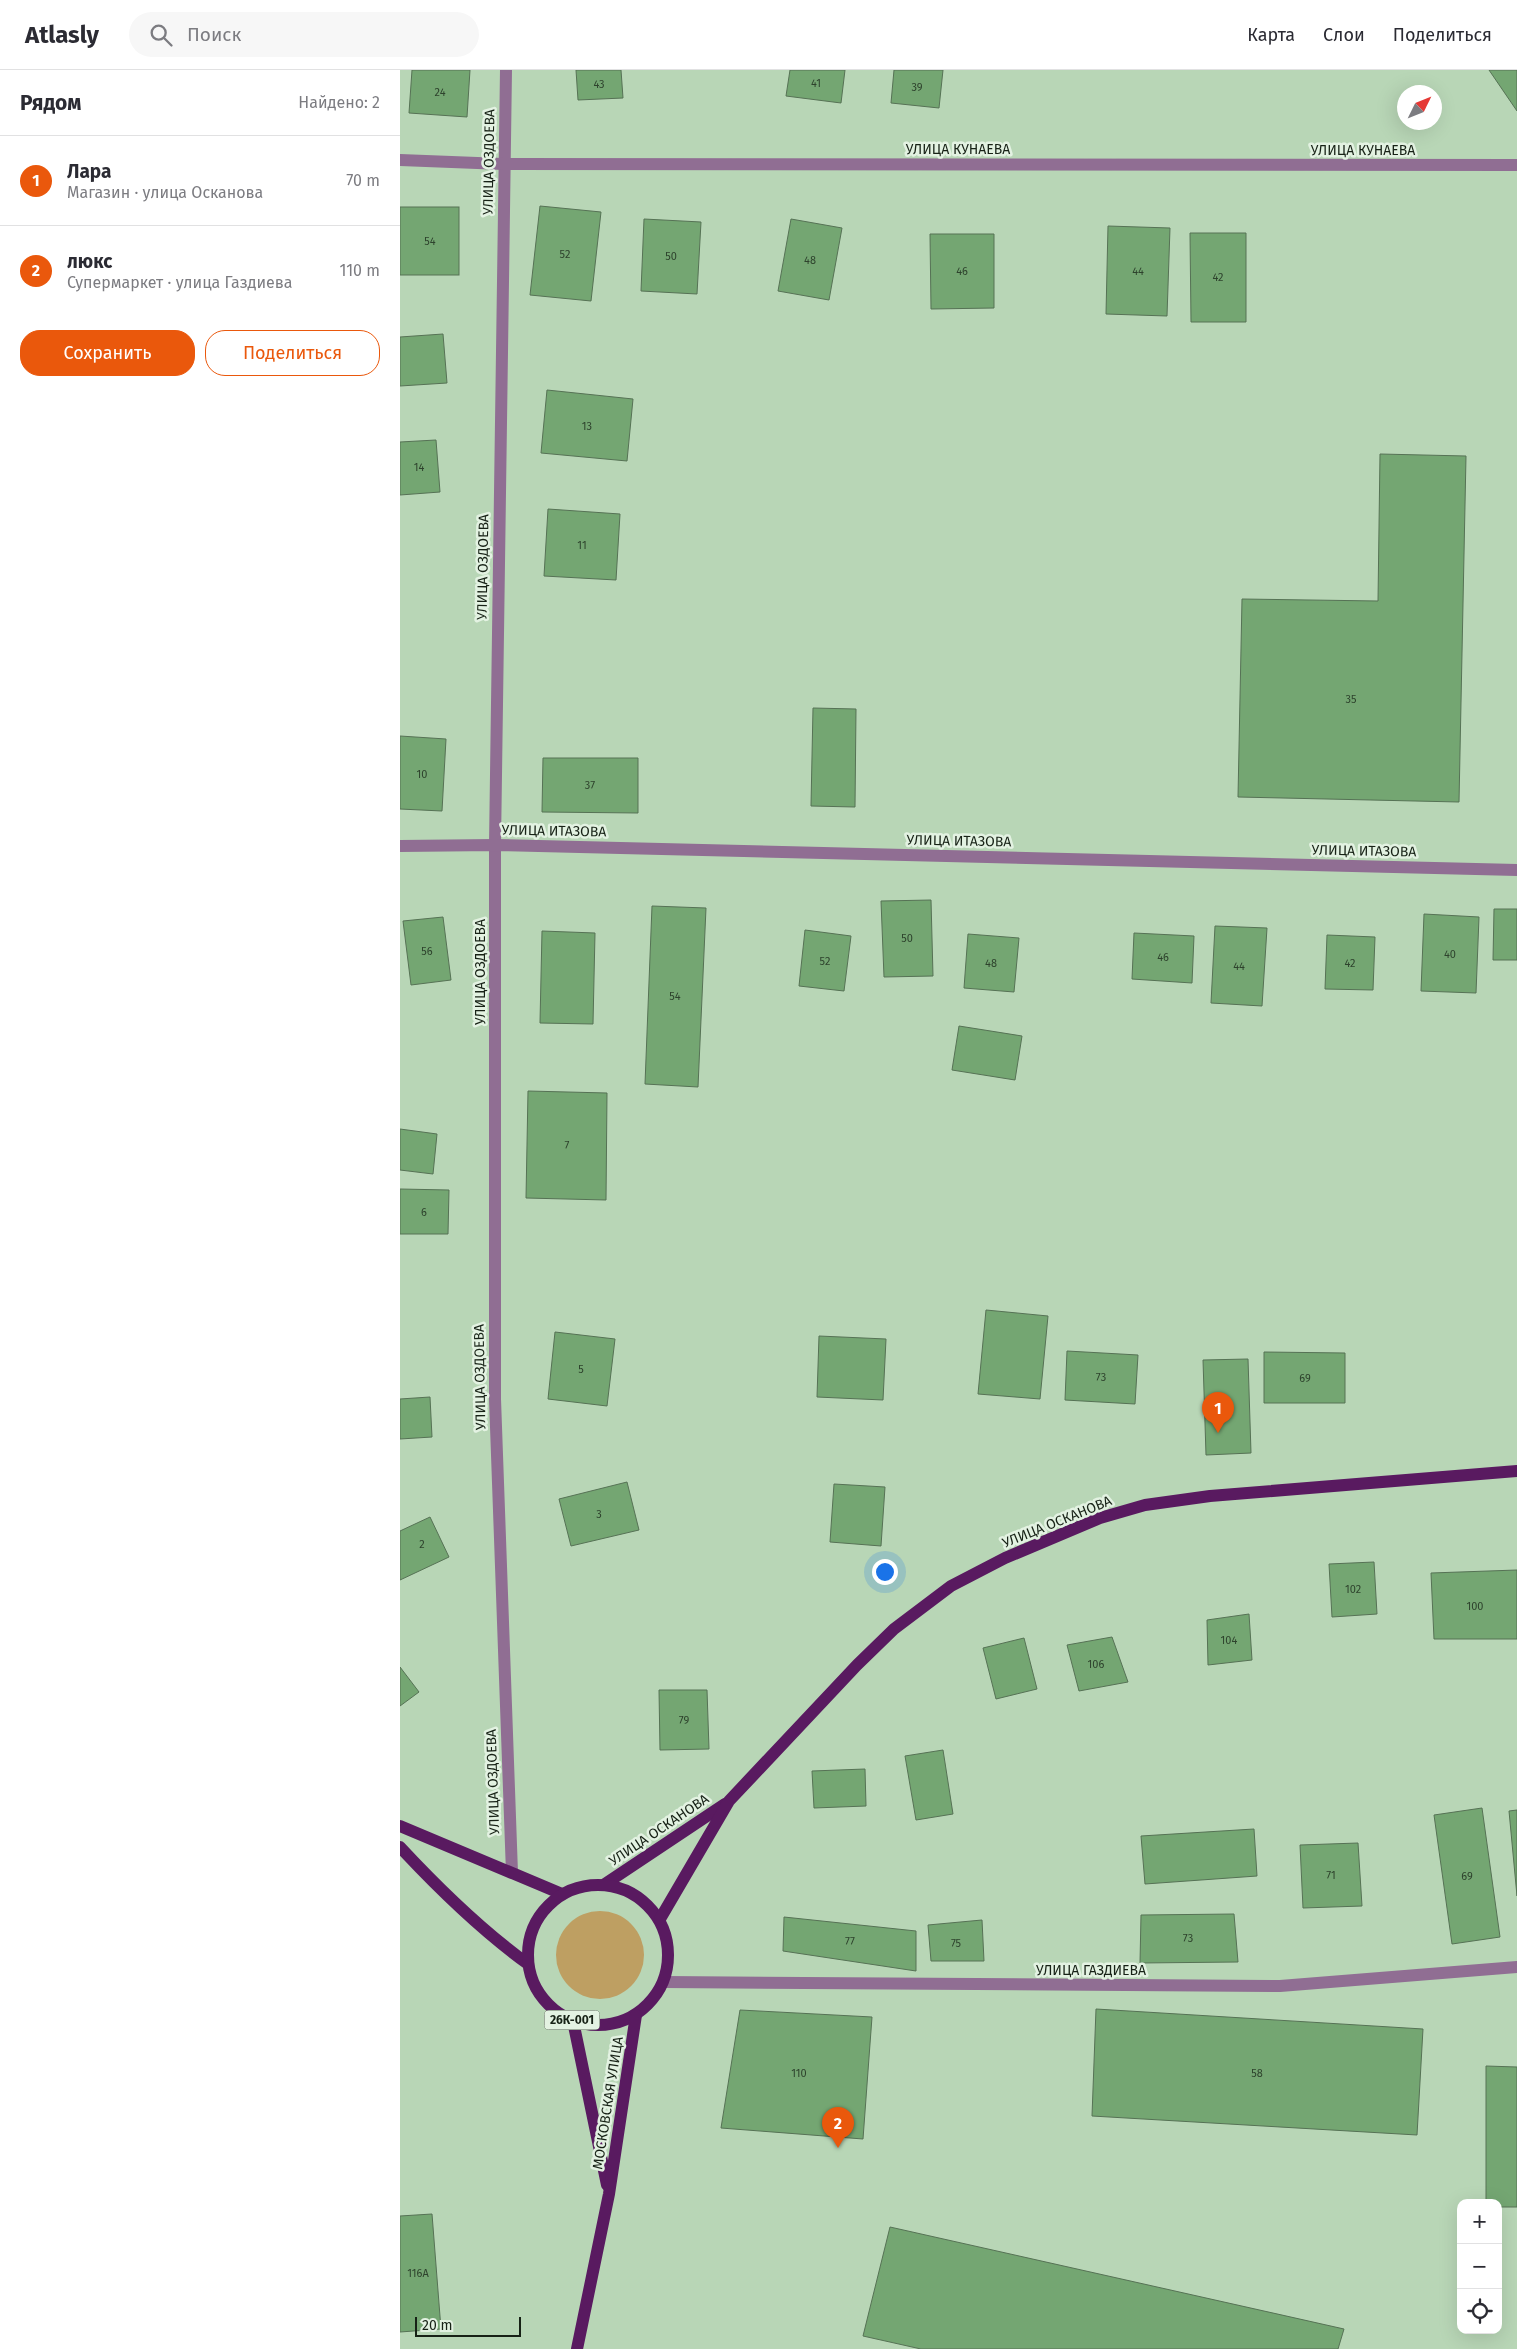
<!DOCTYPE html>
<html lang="ru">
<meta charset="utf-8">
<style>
:root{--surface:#fff;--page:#f7f7f7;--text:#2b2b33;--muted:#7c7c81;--line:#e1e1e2;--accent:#ea580c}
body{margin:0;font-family:"Fira Sans",sans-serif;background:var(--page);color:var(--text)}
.controls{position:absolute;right:15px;bottom:15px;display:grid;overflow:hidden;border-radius:10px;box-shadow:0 5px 20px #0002}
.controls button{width:45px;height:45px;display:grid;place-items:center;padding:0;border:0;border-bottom:1px solid var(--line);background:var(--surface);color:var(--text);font:25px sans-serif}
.compass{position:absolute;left:997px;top:15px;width:45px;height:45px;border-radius:50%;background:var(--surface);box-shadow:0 5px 20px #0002;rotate:47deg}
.scale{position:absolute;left:15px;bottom:12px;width:106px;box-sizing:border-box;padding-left:5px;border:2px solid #172216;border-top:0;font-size:14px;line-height:18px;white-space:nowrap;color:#172216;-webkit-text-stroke:4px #e3f2e2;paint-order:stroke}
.you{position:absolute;left:484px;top:1501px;width:18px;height:18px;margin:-12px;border:4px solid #fff;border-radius:50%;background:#1a73e8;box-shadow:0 0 0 8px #1a73e833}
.badge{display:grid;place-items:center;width:32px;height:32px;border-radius:50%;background:var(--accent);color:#fff;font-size:16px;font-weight:700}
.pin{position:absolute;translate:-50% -41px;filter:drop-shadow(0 1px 2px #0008)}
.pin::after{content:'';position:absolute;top:26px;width:18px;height:15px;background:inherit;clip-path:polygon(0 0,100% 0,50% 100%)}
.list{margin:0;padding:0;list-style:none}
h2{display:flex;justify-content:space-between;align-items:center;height:65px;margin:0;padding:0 20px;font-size:21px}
h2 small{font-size:16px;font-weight:400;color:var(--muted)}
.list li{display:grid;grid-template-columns:32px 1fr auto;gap:15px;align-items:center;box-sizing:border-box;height:90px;padding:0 20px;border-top:1px solid var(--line)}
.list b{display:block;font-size:19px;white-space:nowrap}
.list p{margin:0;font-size:16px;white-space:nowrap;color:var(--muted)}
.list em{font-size:16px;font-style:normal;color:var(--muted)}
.actions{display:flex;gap:10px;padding:15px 20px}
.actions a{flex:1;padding:11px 0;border:1px solid var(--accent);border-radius:20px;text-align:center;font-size:18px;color:var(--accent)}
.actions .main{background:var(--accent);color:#fff}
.icon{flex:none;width:28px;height:28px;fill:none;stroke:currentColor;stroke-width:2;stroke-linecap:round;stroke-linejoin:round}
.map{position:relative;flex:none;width:1117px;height:2279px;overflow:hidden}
header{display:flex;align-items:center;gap:30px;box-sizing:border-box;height:70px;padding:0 25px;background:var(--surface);border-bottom:1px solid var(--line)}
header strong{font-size:24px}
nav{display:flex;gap:28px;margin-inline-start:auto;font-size:18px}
.search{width:350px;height:45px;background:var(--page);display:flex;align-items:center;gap:12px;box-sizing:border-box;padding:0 18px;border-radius:28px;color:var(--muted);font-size:19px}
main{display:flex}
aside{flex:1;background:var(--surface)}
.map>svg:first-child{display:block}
.green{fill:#be9f62}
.building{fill:#74a672;stroke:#567255}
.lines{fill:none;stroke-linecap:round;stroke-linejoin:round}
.minor{stroke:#906e93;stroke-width:12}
.major{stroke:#591a60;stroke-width:12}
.labels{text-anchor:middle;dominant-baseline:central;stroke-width:5;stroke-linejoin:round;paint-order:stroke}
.number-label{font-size:11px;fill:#2e432d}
.shield{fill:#e3f2e2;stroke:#546053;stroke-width:1}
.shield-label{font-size:12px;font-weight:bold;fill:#172216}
.street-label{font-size:14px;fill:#172216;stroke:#e3f2e2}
</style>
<header>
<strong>Atlasly</strong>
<div class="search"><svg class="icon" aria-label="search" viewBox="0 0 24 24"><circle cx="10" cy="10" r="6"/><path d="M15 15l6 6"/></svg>Поиск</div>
<nav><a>Карта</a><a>Слои</a><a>Поделиться</a></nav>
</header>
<main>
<aside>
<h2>Рядом<small>Найдено: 2</small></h2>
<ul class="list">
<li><span class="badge">1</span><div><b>Лара</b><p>Магазин · улица Осканова</p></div><em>70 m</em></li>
<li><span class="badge">2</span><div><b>люкс</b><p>Супермаркет · улица Газдиева</p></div><em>110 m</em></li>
</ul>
<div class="actions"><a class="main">Сохранить</a><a>Поделиться</a></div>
</aside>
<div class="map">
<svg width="1117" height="2279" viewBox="0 0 1117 2279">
<rect width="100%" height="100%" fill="#b8d6b6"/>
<circle class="green" cx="200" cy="1885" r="44"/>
<g class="building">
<polygon points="12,0 70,0 67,47 9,43"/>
<polygon points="176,0 221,0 223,28 178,30"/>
<polygon points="390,0 445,0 441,33 386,26"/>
<polygon points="494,0 543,0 539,38 491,33"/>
<polygon points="1089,0 1117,0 1117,41"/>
<polygon points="140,136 201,142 191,231 130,225"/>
<rect x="0" y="137" width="59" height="68"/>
<polygon points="244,149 301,152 297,224 241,221"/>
<polygon points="391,149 442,158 429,230 378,221"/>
<polygon points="708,156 770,158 767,246 706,244"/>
<polygon points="790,163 846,163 846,252 791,252"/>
<polygon points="530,164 594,164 594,238 531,239"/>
<polygon points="43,264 47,313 0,316 0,267"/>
<polygon points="147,320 233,329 227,391 141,383"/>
<polygon points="36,370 40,422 0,425 0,372"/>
<polygon points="980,384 1066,386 1059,732 838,727 842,529 978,531"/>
<polygon points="148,439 220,444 216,510 144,506"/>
<polygon points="413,638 456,639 455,737 411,736"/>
<polygon points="0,666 46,669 42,741 0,739"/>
<polygon points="143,688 238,688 238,743 142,742"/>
<polygon points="531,830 533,906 484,907 481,831"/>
<polygon points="252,836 306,838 298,1017 245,1014"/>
<polygon points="1094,839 1117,839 1117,890 1093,890"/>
<polygon points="1024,844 1079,847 1076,923 1021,921"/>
<polygon points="43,847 51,910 11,915 3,851"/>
<polygon points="815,856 867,858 862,936 811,933"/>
<polygon points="405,860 451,866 444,921 399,916"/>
<polygon points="142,861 195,863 193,954 140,953"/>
<polygon points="734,863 794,866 792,913 732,909"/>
<polygon points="568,864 619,868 614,922 564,918"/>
<polygon points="927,865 975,867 973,920 925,919"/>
<polygon points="559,956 622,966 615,1010 552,1000"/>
<polygon points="128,1021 207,1023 206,1130 126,1128"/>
<polygon points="0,1059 37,1064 33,1104 0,1100"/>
<polygon points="0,1119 49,1120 48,1164 0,1164"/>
<polygon points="586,1240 648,1246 640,1329 578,1324"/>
<polygon points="155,1262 215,1269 207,1336 148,1329"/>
<polygon points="419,1266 486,1269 483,1330 417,1327"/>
<polygon points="667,1281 738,1285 735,1334 665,1330"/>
<polygon points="864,1282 945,1283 945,1333 864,1333"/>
<polygon points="848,1289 851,1383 806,1385 803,1290"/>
<polygon points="30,1327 32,1367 0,1369 0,1329"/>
<polygon points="227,1412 239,1460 171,1476 159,1429"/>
<polygon points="434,1414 485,1417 481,1476 430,1472"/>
<polygon points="30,1447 49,1487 0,1510 0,1461"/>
<polygon points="974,1492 977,1544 932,1547 929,1494"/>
<polygon points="1117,1500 1117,1569 1034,1569 1031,1503"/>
<polygon points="849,1544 852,1590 808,1595 807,1550"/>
<polygon points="712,1567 728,1612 679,1621 667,1575"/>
<polygon points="624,1568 637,1619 596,1629 583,1578"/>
<polygon points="0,1597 19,1622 0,1636"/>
<polygon points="259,1620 307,1620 309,1679 260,1680"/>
<polygon points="543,1680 553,1744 516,1750 505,1686"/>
<polygon points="465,1699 466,1736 414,1738 412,1701"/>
<polygon points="1082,1738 1100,1867 1052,1874 1034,1745"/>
<polygon points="1117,1740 1117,1826 1109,1741"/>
<polygon points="854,1759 857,1806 745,1814 741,1766"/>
<polygon points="958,1773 962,1836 903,1838 900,1775"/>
<polygon points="834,1844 838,1892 740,1893 741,1845"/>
<polygon points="384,1847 516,1861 516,1901 383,1881"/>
<polygon points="582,1850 584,1891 531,1891 528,1855"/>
<polygon points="696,1939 1023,1959 1017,2065 692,2046"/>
<polygon points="340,1940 472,1947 463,2069 321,2058"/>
<polygon points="1086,1996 1117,1997 1117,2137 1098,2137 1098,2133 1086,2133"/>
<polygon points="32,2144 41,2259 0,2262 0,2146"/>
<polygon points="490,2157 944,2259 938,2279 521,2279 463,2266"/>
</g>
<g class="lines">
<g class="minor">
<polyline points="106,0 95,775 95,1329 112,1803"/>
<polyline points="0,90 103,94 1117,95"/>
<polyline points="0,776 95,775 1117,800"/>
<polyline points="264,1912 880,1916 1117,1897"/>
</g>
<g class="major">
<polyline points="0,1756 162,1824"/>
<path d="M0 1777C40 1820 81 1860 128 1894"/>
<polyline points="205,1814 325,1734"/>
<circle cx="198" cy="1885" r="70"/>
<polyline points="260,1849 329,1731 457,1595 494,1559 551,1516 605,1488 700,1448 745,1435 810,1426 1117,1401"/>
<polyline points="173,1951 207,2115"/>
<polyline points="177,2279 209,2124 236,1945"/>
</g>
</g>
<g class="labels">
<g class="number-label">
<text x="416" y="13">41</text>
<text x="199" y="14">43</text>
<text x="517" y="17">39</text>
<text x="40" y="22">24</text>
<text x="30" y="171">54</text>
<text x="165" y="184">52</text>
<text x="271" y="186">50</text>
<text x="410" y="190">48</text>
<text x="562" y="201">46</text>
<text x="738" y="201">44</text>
<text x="818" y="207">42</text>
<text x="187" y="356">13</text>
<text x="19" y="397">14</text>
<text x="182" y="475">11</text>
<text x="951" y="629">35</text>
<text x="22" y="704">10</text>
<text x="190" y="715">37</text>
<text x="507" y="868">50</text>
<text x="27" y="881">56</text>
<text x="1050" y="884">40</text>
<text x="763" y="887">46</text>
<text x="425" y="891">52</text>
<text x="591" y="893">48</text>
<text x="950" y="893">42</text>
<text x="839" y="896">44</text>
<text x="275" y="926">54</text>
<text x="167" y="1075">7</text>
<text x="24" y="1142">6</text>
<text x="181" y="1299">5</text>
<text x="701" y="1307">73</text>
<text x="905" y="1308">69</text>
<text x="199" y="1444">3</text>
<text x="22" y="1474">2</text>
<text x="953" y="1519">102</text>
<text x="1075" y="1536">100</text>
<text x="829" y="1570">104</text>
<text x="696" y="1594">106</text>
<text x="284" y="1650">79</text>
<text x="931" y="1805">71</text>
<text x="1067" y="1806">69</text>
<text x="788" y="1868">73</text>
<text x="450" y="1871">77</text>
<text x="556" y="1873">75</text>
<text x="399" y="2003">110</text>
<text x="857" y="2003">58</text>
<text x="18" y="2203">116А</text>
</g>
<rect class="shield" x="144.5" y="1940.5" width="55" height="19" rx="4"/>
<g class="shield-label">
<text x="172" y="1950">26К-001</text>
</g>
<g class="street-label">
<text x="558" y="79">УЛИЦА КУНАЕВА</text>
<text x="963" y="80">УЛИЦА КУНАЕВА</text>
<text transform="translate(89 92) rotate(-89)">УЛИЦА ОЗДОЕВА</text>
<text transform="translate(83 497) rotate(-89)">УЛИЦА ОЗДОЕВА</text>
<text transform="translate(154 761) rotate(1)">УЛИЦА ИТАЗОВА</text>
<text transform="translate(559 771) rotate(1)">УЛИЦА ИТАЗОВА</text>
<text transform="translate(964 781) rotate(1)">УЛИЦА ИТАЗОВА</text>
<text transform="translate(80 902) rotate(-90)">УЛИЦА ОЗДОЕВА</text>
<text transform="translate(80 1307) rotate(-91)">УЛИЦА ОЗДОЕВА</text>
<text transform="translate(657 1452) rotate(-22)">УЛИЦА ОСКАНОВА</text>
<text transform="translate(93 1712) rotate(-92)">УЛИЦА ОЗДОЕВА</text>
<text transform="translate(259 1760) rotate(-34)">УЛИЦА ОСКАНОВА</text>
<text x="691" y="1900">УЛИЦА ГАЗДИЕВА</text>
<text transform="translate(208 2033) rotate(-81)">МОСКОВСКАЯ УЛИЦА</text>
</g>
</g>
</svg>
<div class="controls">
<button>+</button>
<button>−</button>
<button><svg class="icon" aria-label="locate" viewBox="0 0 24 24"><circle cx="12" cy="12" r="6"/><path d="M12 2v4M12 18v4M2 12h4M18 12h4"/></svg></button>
</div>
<svg class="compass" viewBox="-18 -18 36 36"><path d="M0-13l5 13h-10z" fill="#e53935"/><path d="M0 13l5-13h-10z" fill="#7c7c81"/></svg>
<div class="scale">20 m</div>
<div class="you"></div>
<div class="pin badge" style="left:818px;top:1363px">1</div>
<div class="pin badge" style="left:438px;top:2078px">2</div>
</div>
</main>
